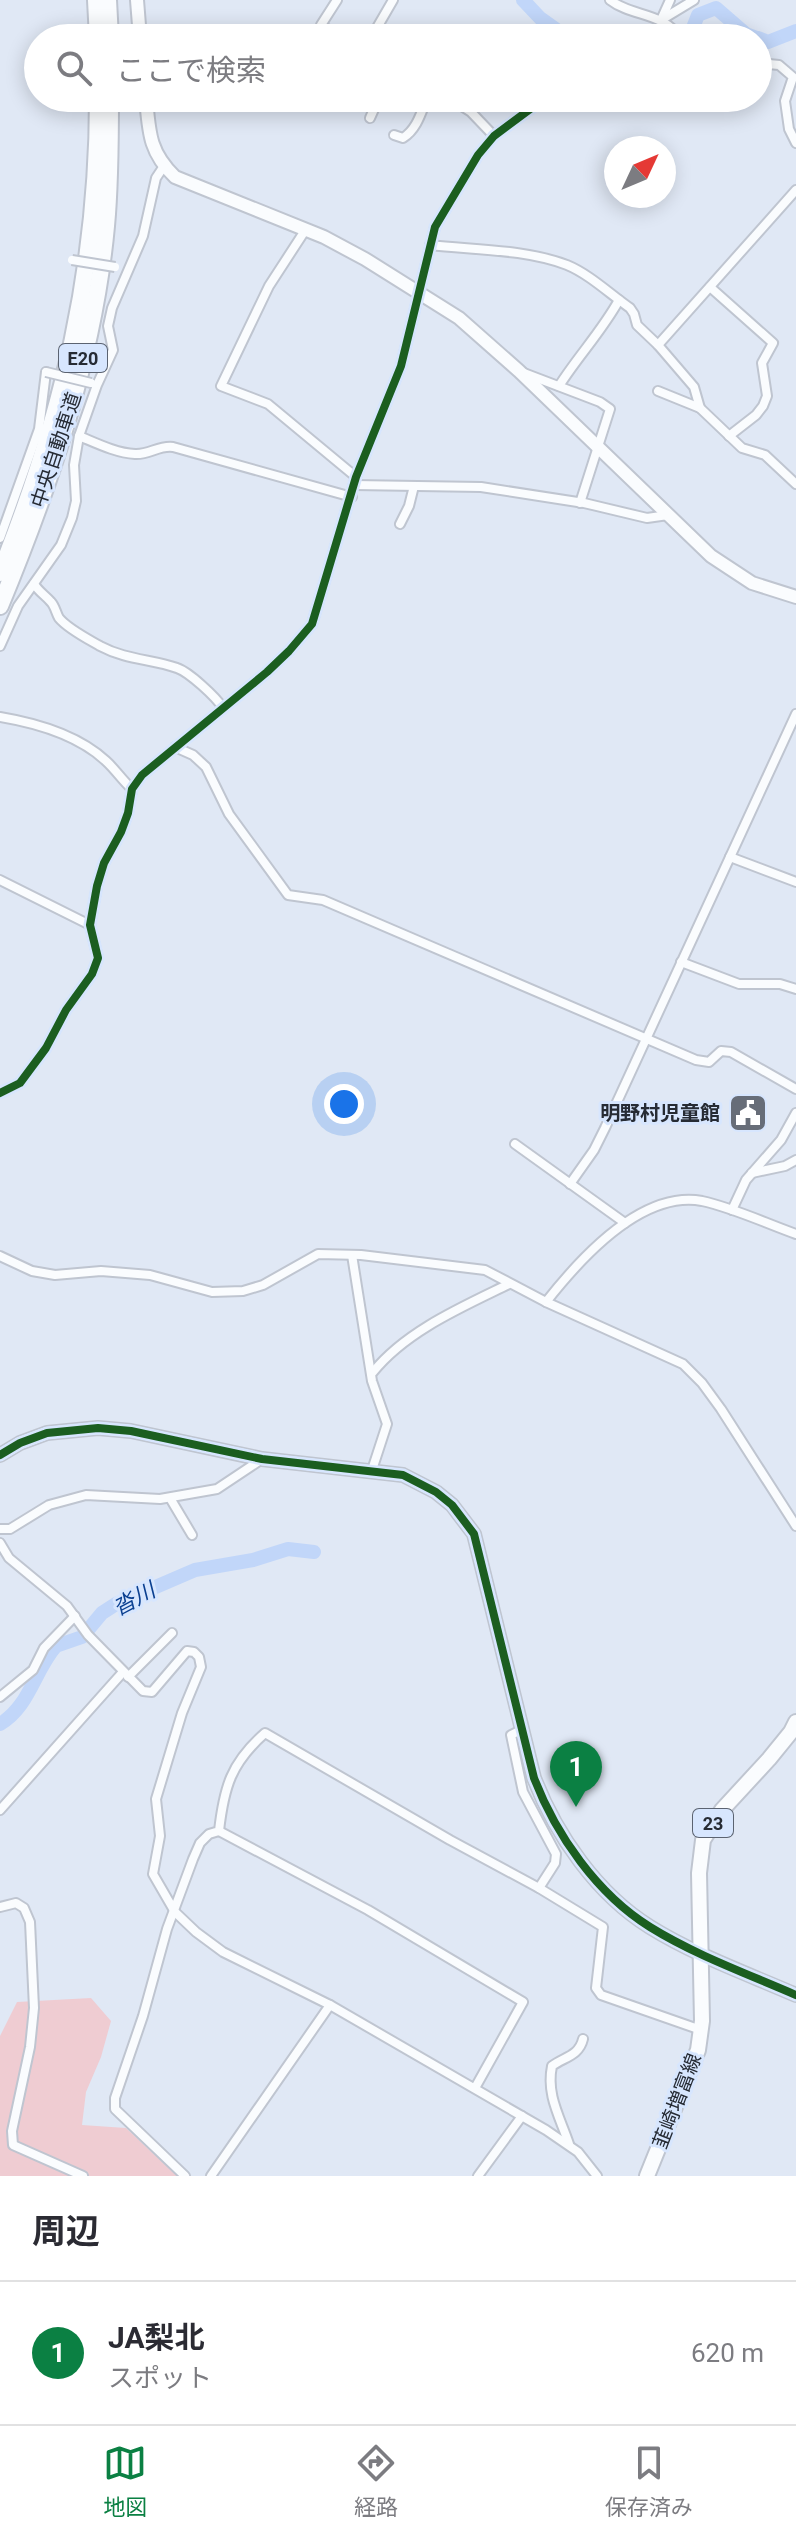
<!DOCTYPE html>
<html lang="ja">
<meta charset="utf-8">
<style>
:root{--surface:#fff;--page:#f2f2f3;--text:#2b2b33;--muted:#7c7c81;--line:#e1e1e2;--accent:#0b8043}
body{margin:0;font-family:Roboto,"Noto Sans JP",sans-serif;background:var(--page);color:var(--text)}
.compass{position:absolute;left:604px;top:136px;width:72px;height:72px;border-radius:50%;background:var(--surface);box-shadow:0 4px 20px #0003;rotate:46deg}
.you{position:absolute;left:344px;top:1104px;width:28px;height:28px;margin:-20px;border:6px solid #fff;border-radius:50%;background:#1a73e8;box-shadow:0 0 0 12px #1a73e833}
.badge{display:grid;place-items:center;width:52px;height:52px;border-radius:50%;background:var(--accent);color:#fff;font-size:26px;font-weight:700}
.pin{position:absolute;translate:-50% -66px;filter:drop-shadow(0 2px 4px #0008)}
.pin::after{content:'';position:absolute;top:42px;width:28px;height:24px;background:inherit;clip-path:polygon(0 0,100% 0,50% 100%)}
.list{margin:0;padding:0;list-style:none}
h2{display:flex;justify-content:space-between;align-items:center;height:104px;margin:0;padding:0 32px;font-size:34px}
h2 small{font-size:26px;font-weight:400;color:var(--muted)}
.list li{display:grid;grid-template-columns:52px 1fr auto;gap:24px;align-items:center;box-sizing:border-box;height:144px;padding:0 32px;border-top:2px solid var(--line)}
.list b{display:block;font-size:30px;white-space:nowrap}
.list p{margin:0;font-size:26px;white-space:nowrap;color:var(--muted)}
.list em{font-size:26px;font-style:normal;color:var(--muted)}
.icon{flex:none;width:44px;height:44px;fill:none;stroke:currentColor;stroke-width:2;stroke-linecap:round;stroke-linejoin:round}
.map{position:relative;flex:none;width:796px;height:2176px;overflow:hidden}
.search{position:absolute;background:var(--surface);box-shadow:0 4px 20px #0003;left:24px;right:24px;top:24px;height:88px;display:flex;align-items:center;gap:20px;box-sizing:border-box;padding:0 28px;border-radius:44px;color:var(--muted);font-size:30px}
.sheet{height:248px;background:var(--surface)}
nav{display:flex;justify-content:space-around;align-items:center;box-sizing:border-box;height:112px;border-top:2px solid var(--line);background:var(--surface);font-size:22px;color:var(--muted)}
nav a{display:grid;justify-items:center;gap:4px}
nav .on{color:var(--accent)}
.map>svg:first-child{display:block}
.green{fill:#efccd2}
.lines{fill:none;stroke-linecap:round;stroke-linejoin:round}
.river{stroke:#c1d6f9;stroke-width:14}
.street-casing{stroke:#bfc5d0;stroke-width:12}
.secondary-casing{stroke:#bfc5d0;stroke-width:16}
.primary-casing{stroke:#bfc5d0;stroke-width:18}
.highway-casing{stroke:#bfc5d0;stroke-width:20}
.street{stroke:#fafcfe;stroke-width:8}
.secondary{stroke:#fafcfe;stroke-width:12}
.primary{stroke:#fafcfe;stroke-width:14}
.highway{stroke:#fafcfe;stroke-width:16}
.street-bridge-casing{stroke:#bfc5d0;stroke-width:12;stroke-linecap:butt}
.street-bridge{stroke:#fafcfe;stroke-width:8}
.cycleway-casing{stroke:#d7e6fe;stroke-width:13}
.cycleway{stroke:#1b5e20;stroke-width:8}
.labels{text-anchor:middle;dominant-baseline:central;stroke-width:6;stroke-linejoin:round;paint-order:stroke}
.shield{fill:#d7e6fe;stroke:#5b6371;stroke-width:2}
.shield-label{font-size:18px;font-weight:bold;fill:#262b34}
.street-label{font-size:20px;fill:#262b34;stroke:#d7e6fe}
.poi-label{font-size:20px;font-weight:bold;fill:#262b34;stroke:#d7e6fe;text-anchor:end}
.water-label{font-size:22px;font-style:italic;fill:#0b4091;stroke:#d7e6fe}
</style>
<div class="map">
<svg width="796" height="2176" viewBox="0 0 796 2176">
<rect width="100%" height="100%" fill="#e0e8f5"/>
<polygon class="green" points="91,1998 111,2021 101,2057 86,2092 82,2125 126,2128 177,2176 0,2176 0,2036 17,2002"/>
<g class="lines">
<g class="river">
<polyline points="523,0 540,18 568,38"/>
<polyline points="689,38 698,15 716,8 746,34 757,38"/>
<polyline points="758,38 768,42 796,31"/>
<path d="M0 1724C30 1706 34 1671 56 1646L82 1637 102 1613 116 1604 195 1570 253 1560 288 1549 314 1552"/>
</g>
<g class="street-casing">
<g id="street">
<polyline points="337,0 321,25 341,38"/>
<path d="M610 0C632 17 664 12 680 38"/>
<polyline points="661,20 694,0"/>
<polyline points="661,20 670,0"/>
<polyline points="371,38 393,0"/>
<polyline points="758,63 779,65 793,77 785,101 789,129 796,143"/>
<polyline points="449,98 471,112 494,136"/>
<polyline points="370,118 379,98"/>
<path d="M394 135 403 138C417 129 421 113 427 98"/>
<polyline points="306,229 269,286 221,386 268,404 356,477"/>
<path d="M430 245C474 250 525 249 567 265 589 274 610 294 630 308L634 314 637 325 658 345 694 387 700 408"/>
<polyline points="710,287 773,343 762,363 767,396 763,406 756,415 729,436"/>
<polyline points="658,345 796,190"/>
<polyline points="524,373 600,402 610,409 580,503"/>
<path d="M559 386C578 356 602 331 619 300"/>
<polyline points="658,391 700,408 742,448 765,455 796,484"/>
<path d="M79 436C96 443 116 453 135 454 149 455 159 445 173 447L352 497"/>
<polyline points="354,485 481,487 584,503 647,518 668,515"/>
<polyline points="400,524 409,506 414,486"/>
<polyline points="0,538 39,429 46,372"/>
<path d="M34 584C39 592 45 595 51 602 55 606 56 613 59 618 68 629 88 639 100 646 126 660 152 659 177 668 189 672 216 697 223 708"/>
<polyline points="0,646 18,606 61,545 72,518 76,501 74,465 79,436 97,385 113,350 108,326 112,308 143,236 156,178 164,166"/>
<path d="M0 717C36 723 78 735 106 761 115 769 122 780 132 789"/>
<polyline points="175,747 193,755 206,767 229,814 288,895 323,900 696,1060 709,1062 721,1051 731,1052 796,1089"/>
<polyline points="730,857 796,882"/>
<polyline points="0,880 90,925"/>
<polyline points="681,962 739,984 780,984 796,989"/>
<polyline points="0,1093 20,1083 46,1048 66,1010 92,974 98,958 90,925 97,886 104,863 121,832 128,813 132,789 142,775 267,672 289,651 312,624 356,477 401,366 435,227 478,155 494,136 545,98"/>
<polyline points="515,1144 625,1223"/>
<polyline points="752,1173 785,1166 796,1160"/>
<polyline points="570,1184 594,1150 605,1128 796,714"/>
<polyline points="732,1210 746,1180 781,1140 796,1113"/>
<polyline points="352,1255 372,1381 387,1424 372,1470"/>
<polyline points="0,1256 32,1271 55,1275 101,1271 150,1275 212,1292 243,1291 263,1285 318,1254 361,1255 485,1270 546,1302 683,1364 702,1383 721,1409 796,1526"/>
<path d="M546 1302C579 1260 641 1190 702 1201 734 1208 765 1223 796 1234"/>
<path d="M373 1372C406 1331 462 1307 509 1284"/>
<polyline points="170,1498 192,1535"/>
<polyline points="0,1529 10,1529 49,1505 86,1495 160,1499 217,1489 262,1459"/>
<polyline points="0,1543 9,1558 67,1606 88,1635 143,1691 152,1692 187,1651 194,1652 199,1657 201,1667 182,1713 156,1799 160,1836 153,1874 175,1912 196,1932 223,1952 330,2005 546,2130 578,2152 597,2176"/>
<polyline points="128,1677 172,1633"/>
<polyline points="0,1697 33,1670 44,1648 75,1616"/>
<polyline points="0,1810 123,1672"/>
<polyline points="219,1831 368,1910 523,2002 475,2088"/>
<polyline points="539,1888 603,1927 596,1988 601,1995 701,2030"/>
<polyline points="0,1907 16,1903 24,1908 30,1922 34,2008 30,2047 12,2131 13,2145 83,2176"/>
<path d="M569 2144C560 2117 546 2095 552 2066 564 2057 579 2056 583 2039"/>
<path d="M185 2176 115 2109V2098L143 2016 167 1929 193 1859 200 1843 209 1834 219 1831C224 1787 231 1763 265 1733L450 1840 539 1888 555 1863 556 1854 523 1792 511 1735 521 1730"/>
<polyline points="211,2176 330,2005"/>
<polyline points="478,2176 522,2116"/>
</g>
</g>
<g class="secondary-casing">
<g id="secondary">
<polyline points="137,0 140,38"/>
<path d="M146 98C149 132 149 152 175 177L324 237 365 259 459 318 519 371 711 556 752 583 796 597"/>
<path d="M0 1455 20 1443 47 1433 98 1428 131 1431 262 1459 403 1475 436 1492 452 1505 474 1534 534 1778C556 1835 597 1894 650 1927 695 1955 748 1974 796 1995"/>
</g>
</g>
<g class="primary-casing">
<polyline id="primary" points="647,2176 698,2050 702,2021 699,1873 703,1840 722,1810 769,1759 791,1732 796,1722"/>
</g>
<g class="highway-casing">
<g id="highway">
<polyline points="96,0 98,38"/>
<polyline points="108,0 110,38"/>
<path d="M0 573C63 416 98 268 98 98"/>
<path d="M0 606C50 485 94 357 106 226 110 184 110 140 110 98"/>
</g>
</g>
<use href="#street" class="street"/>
<use href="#secondary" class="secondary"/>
<use href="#primary" class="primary"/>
<use href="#highway" class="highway"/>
<g class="street-bridge-casing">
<g id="street-bridge">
<polyline points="72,260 115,267"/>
<polyline points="46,372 91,383"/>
</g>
</g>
<use href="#street-bridge" class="street-bridge"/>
<g class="cycleway-casing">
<g id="cycleway">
<polyline points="0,1093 20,1083 46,1048 66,1010 92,974 98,958 90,925 97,886 104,863 121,832 128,813 132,789 142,775 267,672 289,651 312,624 356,477 401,366 435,227 478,155 494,136 545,98"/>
<path d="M0 1455 20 1443 47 1433 98 1428 131 1431 262 1459 403 1475 436 1492 452 1505 474 1534 534 1778C556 1835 597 1894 650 1927 695 1955 748 1974 796 1995"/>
</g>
</g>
<use href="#cycleway" class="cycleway"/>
</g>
<defs>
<g id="civic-square" transform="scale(2)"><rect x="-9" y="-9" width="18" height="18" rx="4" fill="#676d78" stroke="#d7e6fe"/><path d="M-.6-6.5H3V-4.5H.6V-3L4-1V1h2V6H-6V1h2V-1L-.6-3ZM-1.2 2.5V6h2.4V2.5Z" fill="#fff"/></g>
</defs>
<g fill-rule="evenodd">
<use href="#civic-square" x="748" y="1113"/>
</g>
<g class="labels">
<g class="shield">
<rect x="59" y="344" width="48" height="28" rx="6"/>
<rect x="693" y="1809" width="40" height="28" rx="6"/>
</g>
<g class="shield-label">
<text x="83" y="358">E20</text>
<text x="713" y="1823">23</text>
</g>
<g class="street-label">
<text transform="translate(56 450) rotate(-72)">中央自動車道</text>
<text transform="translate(677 2101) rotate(-69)">韮崎増富線</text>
</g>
<g class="poi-label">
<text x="720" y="1113">明野村児童館</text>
</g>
<g class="water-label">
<text transform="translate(134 1599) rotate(-28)">沓川</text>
</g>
</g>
</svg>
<svg class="compass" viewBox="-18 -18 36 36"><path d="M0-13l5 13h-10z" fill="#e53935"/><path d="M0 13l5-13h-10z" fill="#7c7c81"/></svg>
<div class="you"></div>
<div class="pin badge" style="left:576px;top:1807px">1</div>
<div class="search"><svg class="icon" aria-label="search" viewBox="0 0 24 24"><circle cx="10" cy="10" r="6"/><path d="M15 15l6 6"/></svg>ここで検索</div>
</div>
<section class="sheet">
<h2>周辺<small></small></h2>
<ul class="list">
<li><span class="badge">1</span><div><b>JA梨北</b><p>スポット</p></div><em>620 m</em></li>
</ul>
</section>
<nav>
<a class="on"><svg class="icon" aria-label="map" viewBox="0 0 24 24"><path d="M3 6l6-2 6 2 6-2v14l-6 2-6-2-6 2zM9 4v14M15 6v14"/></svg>地図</a>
<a><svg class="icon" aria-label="directions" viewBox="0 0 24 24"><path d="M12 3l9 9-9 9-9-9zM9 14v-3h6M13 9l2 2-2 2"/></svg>経路</a>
<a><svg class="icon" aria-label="saved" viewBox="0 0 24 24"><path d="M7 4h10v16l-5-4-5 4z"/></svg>保存済み</a>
</nav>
